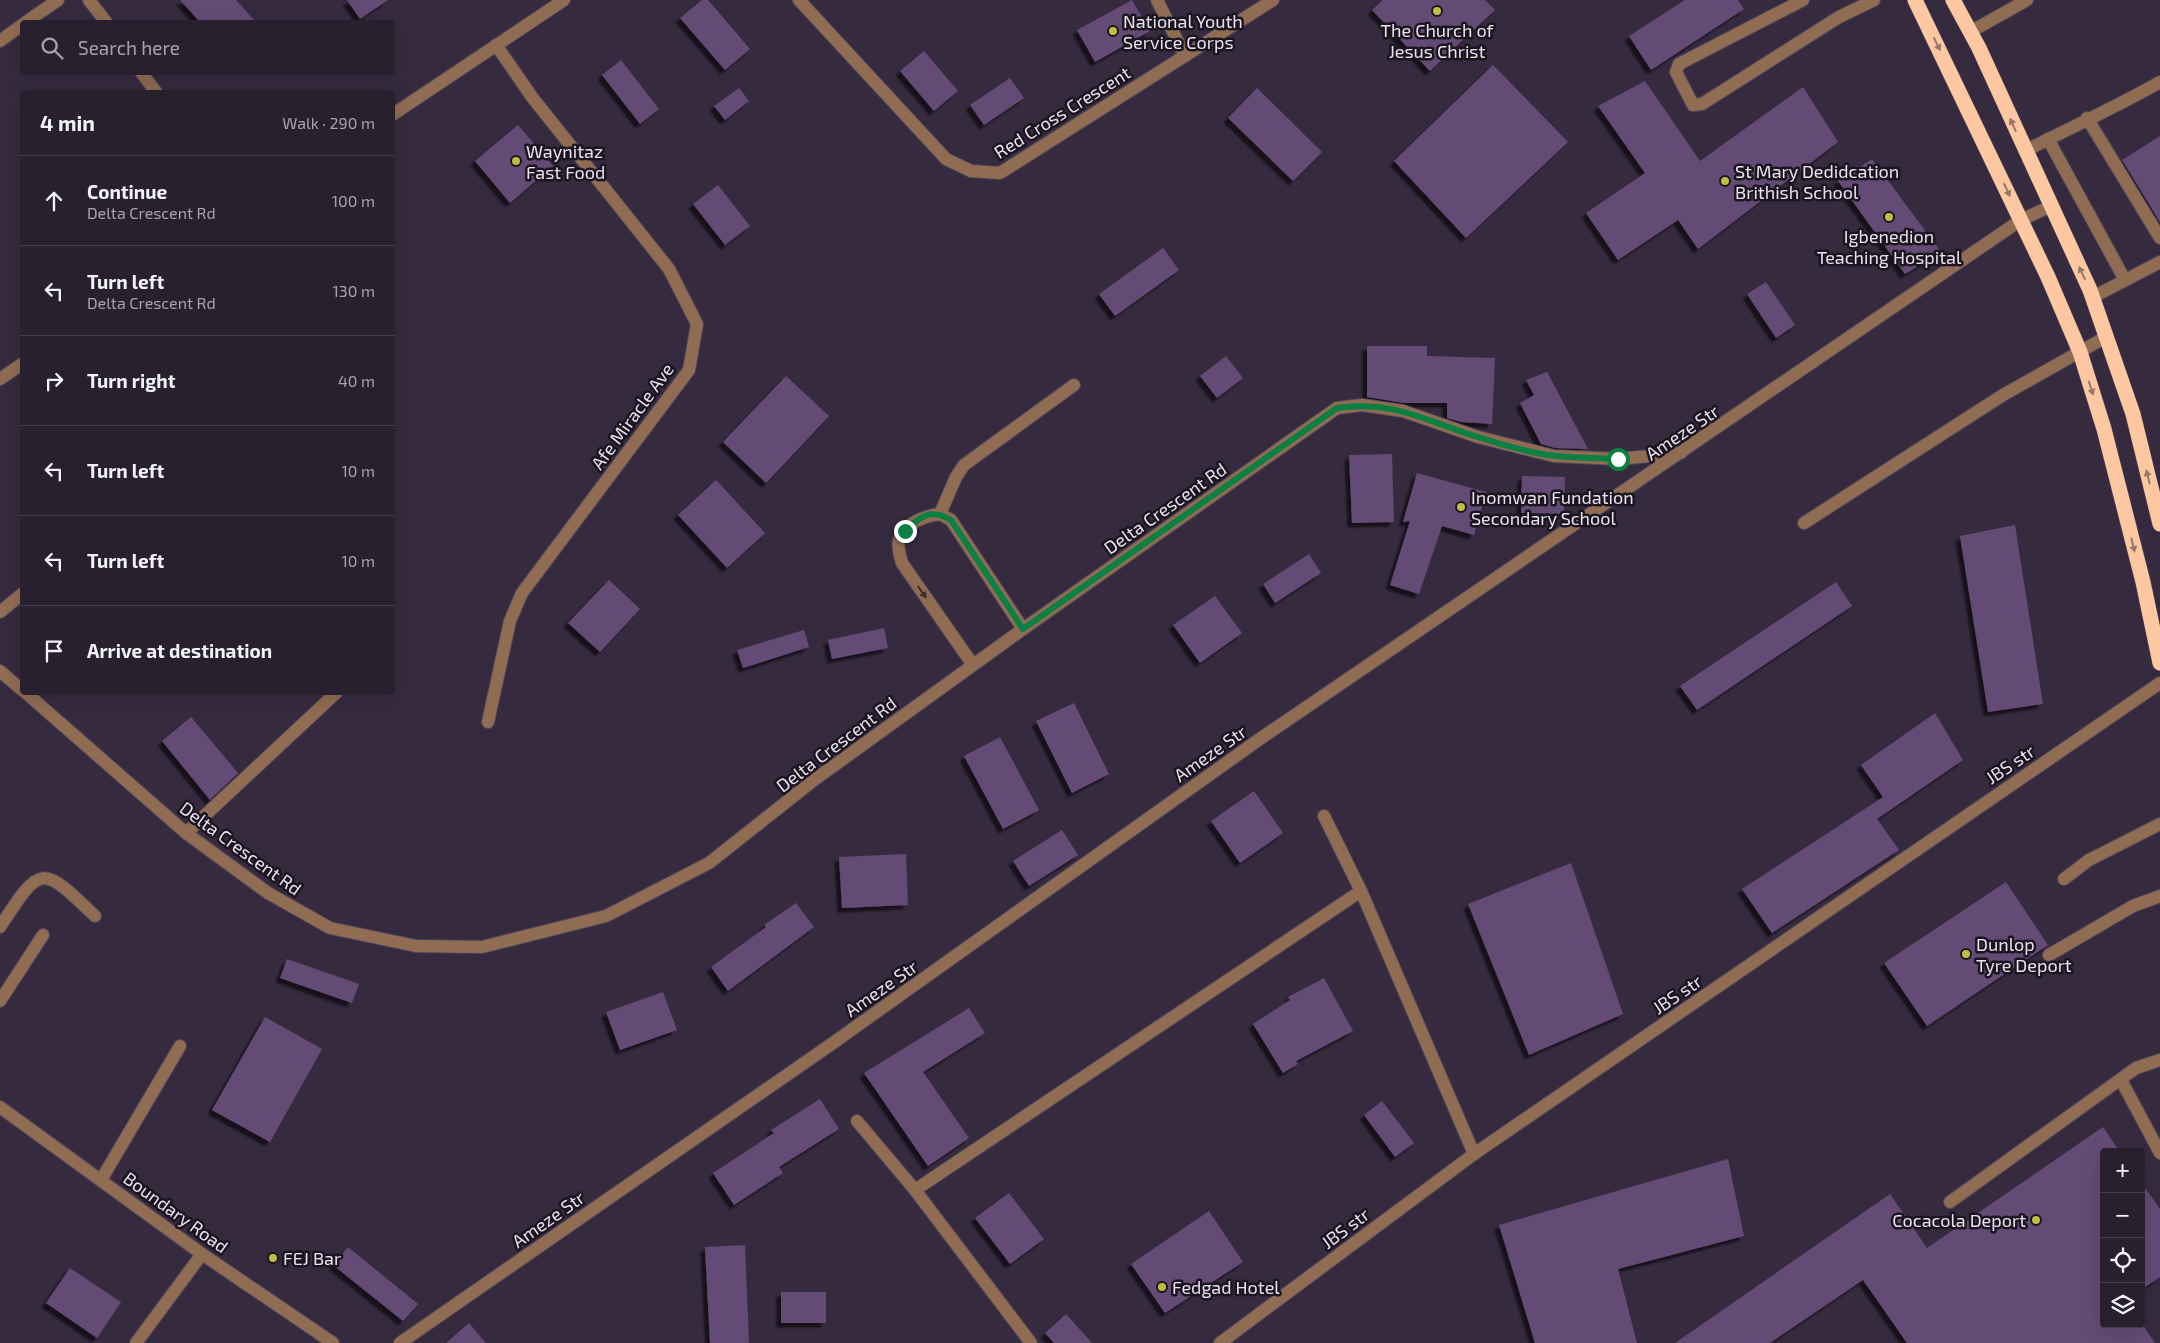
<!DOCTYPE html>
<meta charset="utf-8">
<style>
:root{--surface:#28202f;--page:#302837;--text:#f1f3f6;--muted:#a5a3aa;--line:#443e4b}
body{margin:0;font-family:"Exo 2",sans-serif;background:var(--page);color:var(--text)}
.controls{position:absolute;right:15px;bottom:15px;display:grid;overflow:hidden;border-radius:5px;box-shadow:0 5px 20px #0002}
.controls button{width:45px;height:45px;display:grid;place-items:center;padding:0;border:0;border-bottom:1px solid var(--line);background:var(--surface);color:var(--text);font:25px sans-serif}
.stop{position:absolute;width:15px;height:15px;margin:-11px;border:4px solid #0b8043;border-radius:50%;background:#fff}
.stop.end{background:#0b8043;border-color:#fff;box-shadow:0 1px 5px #0008}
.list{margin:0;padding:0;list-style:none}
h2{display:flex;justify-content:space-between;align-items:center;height:65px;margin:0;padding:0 20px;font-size:21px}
h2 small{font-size:16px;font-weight:400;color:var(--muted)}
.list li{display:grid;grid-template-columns:32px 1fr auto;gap:15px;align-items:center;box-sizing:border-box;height:90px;padding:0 20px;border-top:1px solid var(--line)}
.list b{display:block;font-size:19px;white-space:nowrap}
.list p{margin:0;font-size:16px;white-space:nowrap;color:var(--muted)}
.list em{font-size:16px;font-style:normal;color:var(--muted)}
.icon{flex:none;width:28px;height:28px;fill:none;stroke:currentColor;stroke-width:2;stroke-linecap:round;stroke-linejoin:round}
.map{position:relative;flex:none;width:2160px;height:1343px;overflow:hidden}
.search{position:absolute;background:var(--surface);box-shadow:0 5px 20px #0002;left:20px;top:20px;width:375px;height:55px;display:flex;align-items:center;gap:12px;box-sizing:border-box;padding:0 18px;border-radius:5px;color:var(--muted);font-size:19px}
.panel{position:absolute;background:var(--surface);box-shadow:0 5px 20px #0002;left:20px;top:90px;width:375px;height:605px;border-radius:5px}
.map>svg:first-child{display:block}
.building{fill:#644b75;filter:url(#shadow)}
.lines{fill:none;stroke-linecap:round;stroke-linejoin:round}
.minor-casing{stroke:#53475b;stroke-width:14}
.highway-casing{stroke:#53475b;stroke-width:16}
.minor{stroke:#906c52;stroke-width:12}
.highway{stroke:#fdc8a1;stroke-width:15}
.oneway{fill:#977766}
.oneway2{fill:#3e2f2e}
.route{stroke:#0b8043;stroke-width:6}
.poi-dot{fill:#bdbf43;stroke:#1b151f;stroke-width:2}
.labels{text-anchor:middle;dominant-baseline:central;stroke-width:5;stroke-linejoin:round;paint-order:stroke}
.poi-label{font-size:18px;fill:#eae2f0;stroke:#1b151f;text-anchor:start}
.street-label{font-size:18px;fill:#eae2f0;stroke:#1b151f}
</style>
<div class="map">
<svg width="2160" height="1343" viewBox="0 0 2160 1343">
<defs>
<filter id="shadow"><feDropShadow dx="-4.5" dy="4.5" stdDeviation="1" flood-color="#0009"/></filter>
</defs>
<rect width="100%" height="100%" fill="#362a3f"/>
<g class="building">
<polygon points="180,0 236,0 256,22 200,22"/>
<polygon points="347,0 388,0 360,19"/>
<polygon points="702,0 708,0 750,49 725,70 680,18"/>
<polygon points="1132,0 1150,31 1095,62 1077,30"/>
<polygon points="1383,0 1485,0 1495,10 1430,71 1372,10"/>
<polygon points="1685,0 1738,0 1744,9 1651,70 1629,36"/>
<polygon points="924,51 958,91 934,111 900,71"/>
<polygon points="621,60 659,109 640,124 602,75"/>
<polygon points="1493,65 1568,142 1466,238 1394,161"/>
<polygon points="1010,78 1024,98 984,125 970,105"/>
<polygon points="1645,81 1700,161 1803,87 1838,142 1698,249 1678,220 1618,260 1586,213 1645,173 1598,106"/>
<polygon points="739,88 749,101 725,120 714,106"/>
<polygon points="1257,88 1322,152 1293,181 1228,118"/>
<polygon points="518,125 553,166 510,203 475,161"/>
<polygon points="2160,136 2160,222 2122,160"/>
<polygon points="1872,159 1941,252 1905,274 1838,181"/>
<polygon points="718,185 750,226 725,245 693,204"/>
<polygon points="1163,248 1179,270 1115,316 1099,294"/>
<polygon points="1766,282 1795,325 1776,338 1747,294"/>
<polygon points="1367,346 1427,346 1427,356 1495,358 1492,424 1461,422 1447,418 1447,403 1404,403 1367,397"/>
<polygon points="1226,356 1243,378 1217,398 1200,376"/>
<polygon points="1547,372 1588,449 1555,448 1541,444 1520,403 1534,395 1526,380"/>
<polygon points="786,376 829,416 766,483 723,442"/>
<polygon points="1392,454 1394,522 1352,523 1349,455"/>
<polygon points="1417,473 1486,492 1474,535 1442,526 1419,594 1390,585 1410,521 1403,522"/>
<polygon points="1522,476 1565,477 1564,514 1521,513"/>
<polygon points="716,480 765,533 727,568 678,515"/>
<polygon points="2015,525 2043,704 1988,712 1960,536"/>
<polygon points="1309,554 1321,573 1275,603 1263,584"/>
<polygon points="609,580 640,609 600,652 568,623"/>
<polygon points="1836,582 1852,606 1697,710 1680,686"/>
<polygon points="1215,596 1242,633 1200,663 1173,625"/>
<polygon points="884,628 888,648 832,659 828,640"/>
<polygon points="804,630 809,647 743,668 737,650"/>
<polygon points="1074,703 1109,774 1072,793 1036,721"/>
<polygon points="1935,713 1963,760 1877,819 1899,850 1772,933 1742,889 1883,797 1861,765"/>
<polygon points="191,717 238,773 210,800 162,741"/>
<polygon points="1000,737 1039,810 1003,829 964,756"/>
<polygon points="1254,791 1283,833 1240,863 1211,821"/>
<polygon points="1062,830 1078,855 1029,886 1013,861"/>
<polygon points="906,854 908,905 842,908 839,857"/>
<polygon points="1571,863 1623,1014 1529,1055 1468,904"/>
<polygon points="2006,882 2048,945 1927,1026 1884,963"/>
<polygon points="796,903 814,927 728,991 711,967 766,927 764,925"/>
<polygon points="287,959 359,984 352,1003 280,978"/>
<polygon points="1324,978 1353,1031 1296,1061 1298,1064 1283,1073 1253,1024 1290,1000 1288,997"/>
<polygon points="663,992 677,1030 620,1050 606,1012"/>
<polygon points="969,1008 985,1033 923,1072 969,1138 928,1166 864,1073"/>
<polygon points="265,1017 322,1049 270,1142 212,1110"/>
<polygon points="820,1099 839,1129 779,1167 783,1173 734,1205 713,1173 774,1133 771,1130"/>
<polygon points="1382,1101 1414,1143 1395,1157 1364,1115"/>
<polygon points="2103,1127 2120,1152 2104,1152 2104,1324 2142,1324 2155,1343 1907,1343 1863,1280 1770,1343 1675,1343 1890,1194 1927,1248"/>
<polygon points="1728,1159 1744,1236 1618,1269 1637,1343 1535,1343 1499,1225"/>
<polygon points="2141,1182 2160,1209 2160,1277 2141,1290"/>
<polygon points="1009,1193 1044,1239 1010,1264 975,1218"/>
<polygon points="1209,1211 1243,1262 1165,1313 1131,1264"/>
<polygon points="745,1245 749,1343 710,1343 705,1247"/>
<polygon points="348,1247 418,1304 403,1321 333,1265"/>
<polygon points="70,1268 121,1302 97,1338 46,1303"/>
<rect x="781" y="1292" width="45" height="31"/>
<polygon points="1066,1314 1092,1343 1054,1343 1045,1333"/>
<polygon points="469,1323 486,1343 446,1343"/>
</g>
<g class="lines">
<g class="minor-casing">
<g id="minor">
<polyline points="89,0 106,22"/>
<polyline points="799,0 946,159 971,171 1000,173 1273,0"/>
<polyline points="1157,0 1185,56"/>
<polyline points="1803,0 1679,64 1676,72 1693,105 1702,104 1839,17 1874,0"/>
<polyline points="26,22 58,0"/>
<polyline points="1970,32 2027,0"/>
<polyline points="0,41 22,25"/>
<polyline points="141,72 156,92"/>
<polyline points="392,115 564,0"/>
<polyline points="2087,118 2160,238"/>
<polyline points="2048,139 2125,280"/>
<path d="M2025 151C2070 128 2116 107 2160 82"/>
<polyline points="2093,297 2160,262"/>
<polyline points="0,379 22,364"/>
<polyline points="940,514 951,520 1023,629"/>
<polyline points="1804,523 2003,395 2106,337"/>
<polyline points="0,612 22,594"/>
<path d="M973 665 902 563C900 556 897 547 899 540 904 523 925 516 940 514L956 477 964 465 1074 385"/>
<polyline points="0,671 22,690"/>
<polyline points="25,692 186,833 268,893 330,928 416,946 482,947 606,916 709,863 814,780 1023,629 1337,408 1362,405 1403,411 1478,437 1554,456 1618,459 1681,453"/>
<polyline points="488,722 510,621 522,593 689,370 697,324 669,269 532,97 496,45"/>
<polyline points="1324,816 1361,891 1474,1154"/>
<polyline points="186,833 337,692"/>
<polyline points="2064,879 2089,860 2160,824"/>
<path d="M0 927C41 864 41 864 95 916"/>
<polyline points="2049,955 2133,906 2160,896"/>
<polyline points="0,1001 43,935"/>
<polyline points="2121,1080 2160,1153"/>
<polyline points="0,1107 202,1254 333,1343"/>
<polyline points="857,1121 915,1190 1031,1343"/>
<polyline points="101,1180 180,1046"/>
<polyline points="915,1190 1361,891"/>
<polyline points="1950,1202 2136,1068 2160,1060"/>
<polyline points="136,1343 202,1254"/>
<polyline points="400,1343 833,1043 1264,736 2021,220 2051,206"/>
<polyline points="1220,1343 1474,1154 2160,683"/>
</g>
</g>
<g class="highway-casing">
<g id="highway">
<polyline points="1915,0 2048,277 2080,352 2104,429 2143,582 2160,663"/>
<polyline points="1953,0 1979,48 2090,290 2133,414 2160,524"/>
</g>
</g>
<use href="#minor" class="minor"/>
<use href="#highway" class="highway"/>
</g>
<defs><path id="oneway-solid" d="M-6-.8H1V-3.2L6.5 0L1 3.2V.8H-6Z" transform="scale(1.25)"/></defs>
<g class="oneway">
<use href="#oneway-solid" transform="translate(1937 44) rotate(63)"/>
<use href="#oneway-solid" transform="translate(2013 125) rotate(-114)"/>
<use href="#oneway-solid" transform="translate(2007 190) rotate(65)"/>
<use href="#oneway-solid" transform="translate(2082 273) rotate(-115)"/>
<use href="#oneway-solid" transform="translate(2091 388) rotate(72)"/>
<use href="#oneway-solid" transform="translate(2148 477) rotate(-104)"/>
<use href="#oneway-solid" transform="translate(2133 545) rotate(76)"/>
</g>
<use class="oneway2" href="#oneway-solid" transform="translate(922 592) rotate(55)"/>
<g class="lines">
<path class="route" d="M905 531C920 516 931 508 951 520L1023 629 1337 408C1395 400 1425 421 1478 437 1499 444 1535 454 1556 456 1577 458 1597 458 1618 459"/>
</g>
<g class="poi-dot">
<circle cx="1437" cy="11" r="5"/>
<circle cx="1113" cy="31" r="5"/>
<circle cx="516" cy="161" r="5"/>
<circle cx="1725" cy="181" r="5"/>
<circle cx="1889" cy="217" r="5"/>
<circle cx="1461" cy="507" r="5"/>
<circle cx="1966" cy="954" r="5"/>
<circle cx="2036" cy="1220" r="5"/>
<circle cx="273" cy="1258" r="5"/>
<circle cx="1162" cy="1287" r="5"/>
</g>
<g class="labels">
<g class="poi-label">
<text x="1123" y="21">National Youth<tspan x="1123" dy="21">Service Corps</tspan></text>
<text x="1437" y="30" text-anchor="middle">The Church of<tspan x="1437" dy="21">Jesus Christ</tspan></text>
<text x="526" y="151">Waynitaz<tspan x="526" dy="21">Fast Food</tspan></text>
<text x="1735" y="171">St Mary Dedidcation<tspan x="1735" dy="21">Brithish School</tspan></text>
<text x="1889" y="236" text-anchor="middle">Igbenedion<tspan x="1889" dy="21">Teaching Hospital</tspan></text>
<text x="1471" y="497">Inomwan Fundation<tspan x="1471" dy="21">Secondary School</tspan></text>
<text x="1976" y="944">Dunlop<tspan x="1976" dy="21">Tyre Deport</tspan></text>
<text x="2026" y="1220" text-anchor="end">Cocacola Deport</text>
<text x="283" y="1258">FEJ Bar</text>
<text x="1172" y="1287">Fedgad Hotel</text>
</g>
<g class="street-label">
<text transform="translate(1062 112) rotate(-32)">Red Cross Crescent</text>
<text transform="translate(632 416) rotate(-54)">Afe Miracle Ave</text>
<text transform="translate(1682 432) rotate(-34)">Ameze Str</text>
<text transform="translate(1165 508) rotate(-35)">Delta Crescent Rd</text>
<text transform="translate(836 744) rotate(-37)">Delta Crescent Rd</text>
<text transform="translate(1210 753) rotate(-35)">Ameze Str</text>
<text transform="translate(2010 764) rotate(-34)">JBS str</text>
<text transform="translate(241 848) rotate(36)">Delta Crescent Rd</text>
<text transform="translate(881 988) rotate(-35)">Ameze Str</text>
<text transform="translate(1677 994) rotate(-34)">JBS str</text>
<text transform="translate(176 1212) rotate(36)">Boundary Road</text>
<text transform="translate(548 1219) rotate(-35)">Ameze Str</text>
<text transform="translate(1345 1228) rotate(-37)">JBS str</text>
</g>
</g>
</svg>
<div class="controls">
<button>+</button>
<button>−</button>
<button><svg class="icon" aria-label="locate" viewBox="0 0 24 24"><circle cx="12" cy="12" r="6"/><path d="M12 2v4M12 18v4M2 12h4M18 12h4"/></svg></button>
<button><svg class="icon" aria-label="layers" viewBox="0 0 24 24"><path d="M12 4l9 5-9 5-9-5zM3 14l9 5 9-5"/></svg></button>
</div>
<div class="stop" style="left:1618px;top:459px"></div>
<div class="stop end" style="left:905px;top:531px"></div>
<div class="search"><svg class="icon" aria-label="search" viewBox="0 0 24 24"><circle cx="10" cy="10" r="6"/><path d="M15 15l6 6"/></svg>Search here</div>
<section class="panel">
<h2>4 min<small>Walk · 290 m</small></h2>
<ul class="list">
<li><svg class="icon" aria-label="ahead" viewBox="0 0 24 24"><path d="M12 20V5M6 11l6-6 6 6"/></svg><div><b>Continue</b><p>Delta Crescent Rd</p></div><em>100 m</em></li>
<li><svg class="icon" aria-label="left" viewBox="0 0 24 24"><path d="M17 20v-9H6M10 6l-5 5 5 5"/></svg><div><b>Turn left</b><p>Delta Crescent Rd</p></div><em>130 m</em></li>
<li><svg class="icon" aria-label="right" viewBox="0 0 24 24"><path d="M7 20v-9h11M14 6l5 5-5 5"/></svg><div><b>Turn right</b></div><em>40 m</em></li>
<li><svg class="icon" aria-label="left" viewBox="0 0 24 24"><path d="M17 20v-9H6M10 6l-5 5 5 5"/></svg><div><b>Turn left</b></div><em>10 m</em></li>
<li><svg class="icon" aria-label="left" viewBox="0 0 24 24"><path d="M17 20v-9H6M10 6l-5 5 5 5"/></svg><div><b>Turn left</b></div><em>10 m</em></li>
<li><svg class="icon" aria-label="arrive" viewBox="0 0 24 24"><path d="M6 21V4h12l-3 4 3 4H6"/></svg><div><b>Arrive at destination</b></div></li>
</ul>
</section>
</div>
